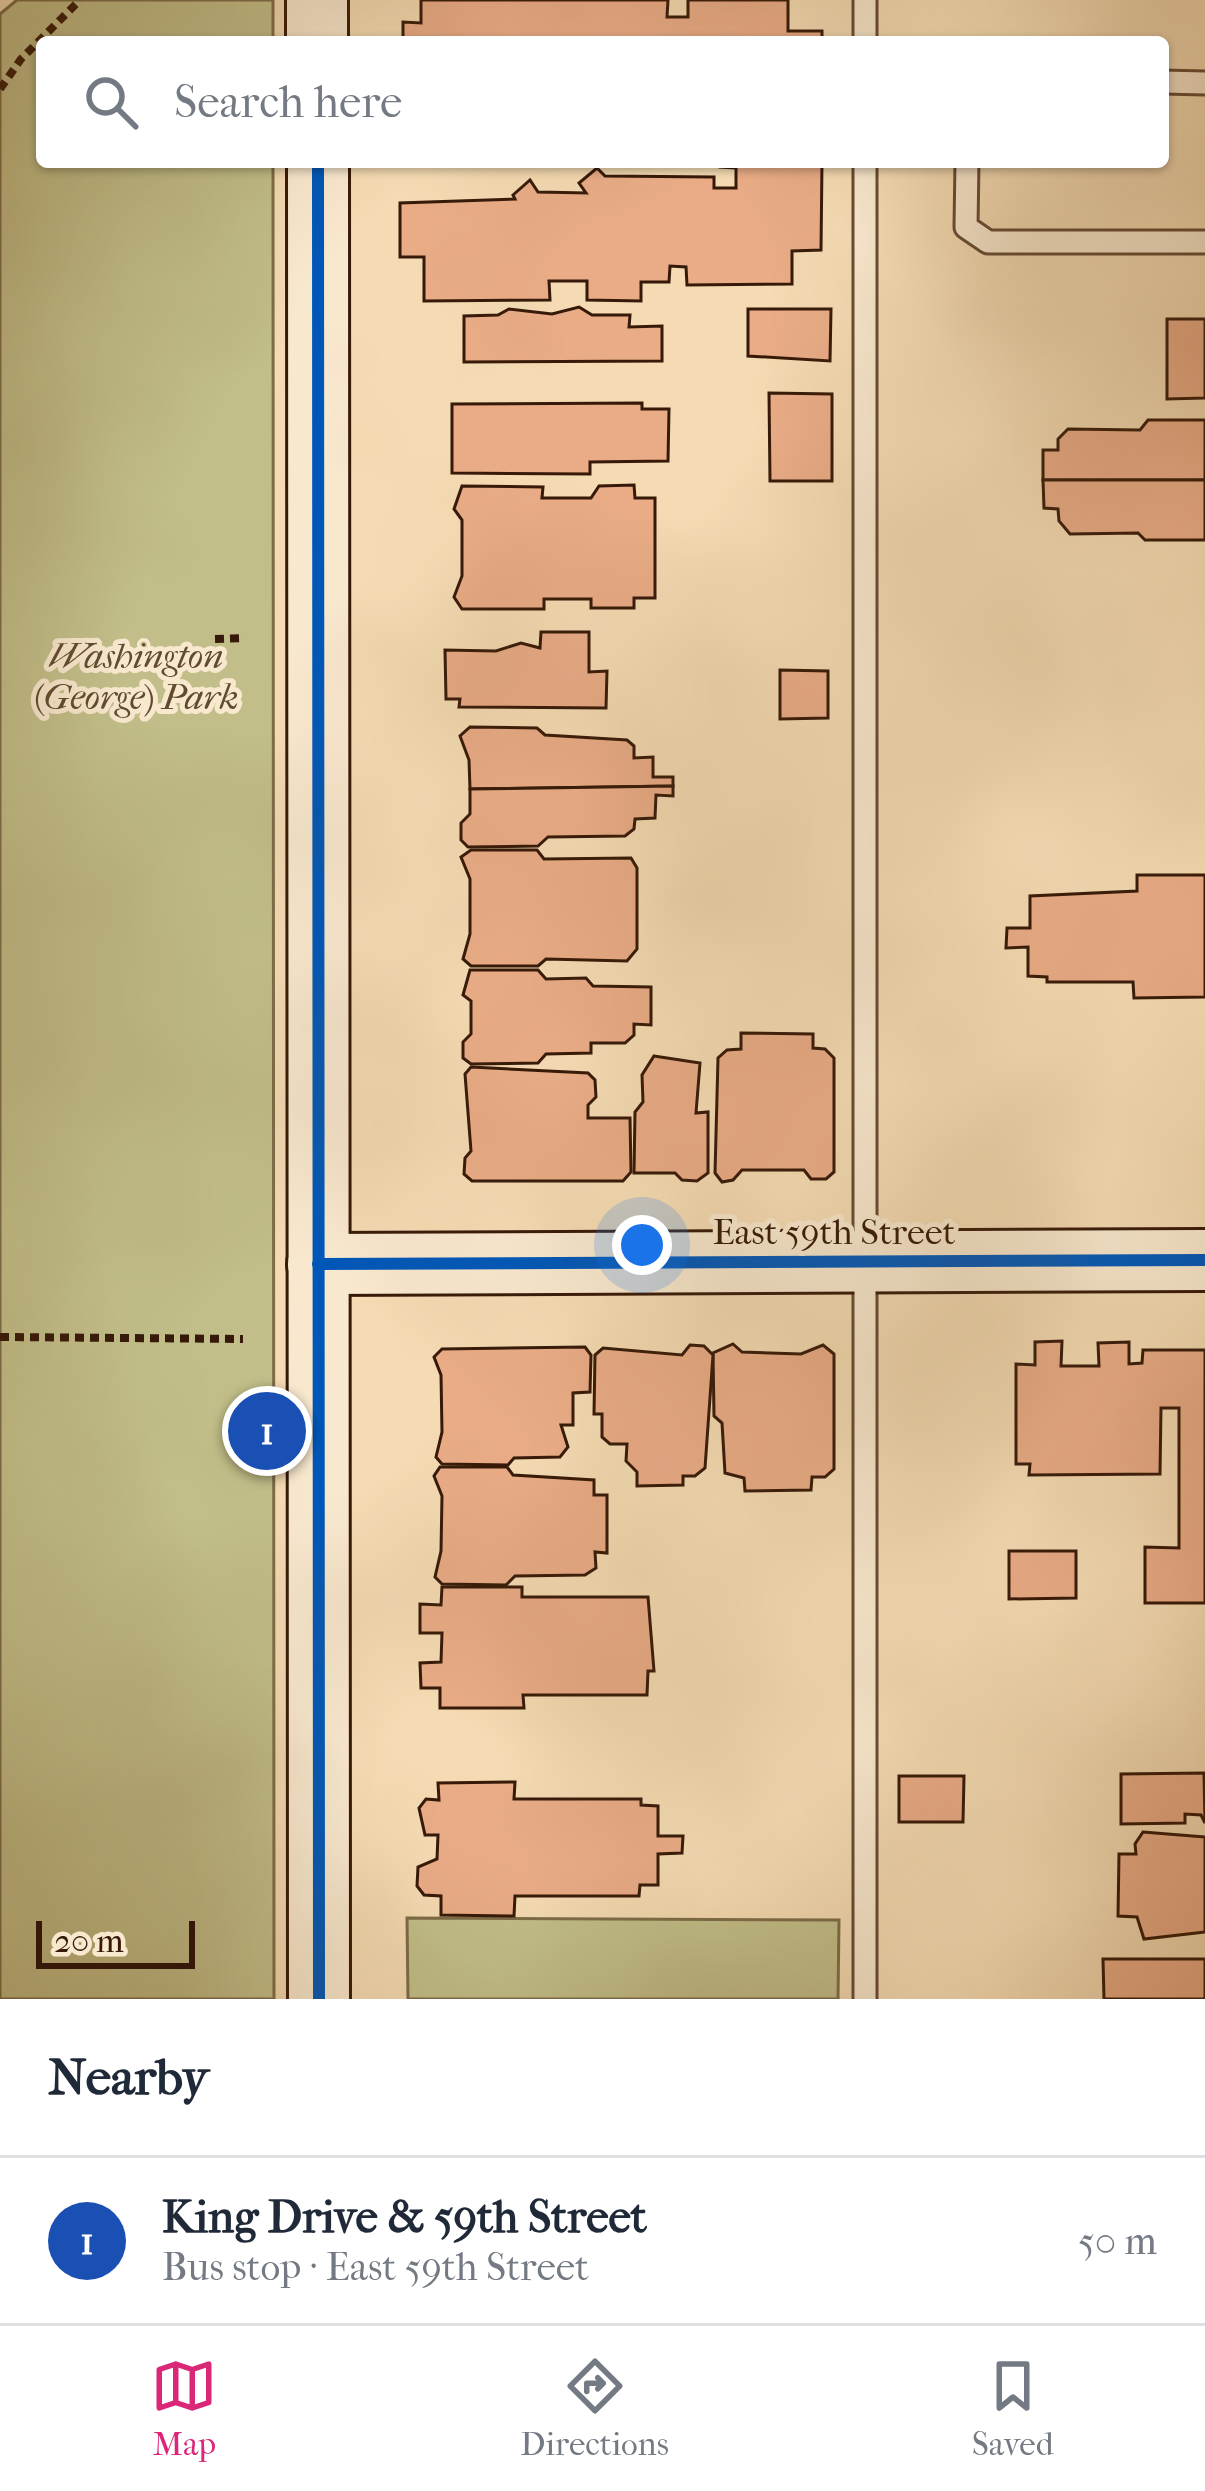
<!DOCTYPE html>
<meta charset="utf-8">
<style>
:root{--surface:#fff;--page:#f2f2f3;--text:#1f2937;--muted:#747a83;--line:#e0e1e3;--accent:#db2777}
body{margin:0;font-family:"IM FELL French Canon",serif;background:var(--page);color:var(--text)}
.scale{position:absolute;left:36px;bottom:30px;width:159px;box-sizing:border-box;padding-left:12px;border:6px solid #361908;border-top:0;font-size:33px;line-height:42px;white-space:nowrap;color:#361908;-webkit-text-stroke:9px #f8e8ce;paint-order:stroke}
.you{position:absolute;left:642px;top:1245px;width:42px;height:42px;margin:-30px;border:9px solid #fff;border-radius:50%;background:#1a73e8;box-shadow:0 0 0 18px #1a73e833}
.badge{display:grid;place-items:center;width:78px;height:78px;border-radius:50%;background:var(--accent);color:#fff;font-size:39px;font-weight:700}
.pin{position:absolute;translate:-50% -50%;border:6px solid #fff;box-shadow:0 3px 12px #0006}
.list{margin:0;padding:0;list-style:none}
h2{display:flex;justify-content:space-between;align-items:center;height:156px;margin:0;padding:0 48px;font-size:51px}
h2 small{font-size:39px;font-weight:400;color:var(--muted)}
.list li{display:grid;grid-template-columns:78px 1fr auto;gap:36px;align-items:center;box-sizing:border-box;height:168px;padding:0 48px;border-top:3px solid var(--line)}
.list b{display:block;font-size:45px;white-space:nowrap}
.list p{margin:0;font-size:39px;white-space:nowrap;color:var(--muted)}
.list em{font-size:39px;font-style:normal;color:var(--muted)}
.icon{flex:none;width:66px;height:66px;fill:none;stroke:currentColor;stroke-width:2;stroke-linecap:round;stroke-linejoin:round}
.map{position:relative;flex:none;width:1205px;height:1999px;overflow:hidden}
.search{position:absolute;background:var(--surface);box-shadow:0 3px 9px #0004;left:36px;right:36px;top:36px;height:132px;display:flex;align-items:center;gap:30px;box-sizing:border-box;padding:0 42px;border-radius:12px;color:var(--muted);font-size:45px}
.sheet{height:324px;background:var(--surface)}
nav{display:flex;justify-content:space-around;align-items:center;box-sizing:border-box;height:168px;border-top:3px solid var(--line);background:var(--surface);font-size:33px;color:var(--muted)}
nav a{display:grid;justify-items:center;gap:6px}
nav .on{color:var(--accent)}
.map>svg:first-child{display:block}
.green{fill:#c1be89;stroke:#7c6c48;stroke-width:3}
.building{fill:#e9ac87;stroke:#361908;stroke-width:3}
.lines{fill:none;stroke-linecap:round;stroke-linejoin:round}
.lane-casing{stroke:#664a33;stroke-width:27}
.secondary-casing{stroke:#361908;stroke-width:66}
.path{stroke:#361908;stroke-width:8;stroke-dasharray:9 6;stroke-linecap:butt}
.lane{stroke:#f8e8ce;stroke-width:21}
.secondary{stroke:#f8e8ce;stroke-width:60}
.cycleway-casing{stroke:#f8e8ce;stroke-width:20}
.cycleway{stroke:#0057b8;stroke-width:12}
.labels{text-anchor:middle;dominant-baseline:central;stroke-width:10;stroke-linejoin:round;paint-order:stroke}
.park-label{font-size:36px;font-style:italic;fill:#604b2f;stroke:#f8e8ce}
.street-label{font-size:36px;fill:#361908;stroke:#f8e8ce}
</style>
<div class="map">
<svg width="1205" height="1999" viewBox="0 0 1205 1999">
<rect width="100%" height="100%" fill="#f4dbb3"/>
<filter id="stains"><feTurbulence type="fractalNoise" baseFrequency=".00167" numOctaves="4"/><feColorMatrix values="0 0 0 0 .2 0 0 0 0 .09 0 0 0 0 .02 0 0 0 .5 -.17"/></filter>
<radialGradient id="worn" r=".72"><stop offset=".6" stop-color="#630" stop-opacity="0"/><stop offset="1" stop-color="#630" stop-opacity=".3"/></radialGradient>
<g class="green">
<polygon points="17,0 273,0 273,42 42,42 42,162 273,162 274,1999 0,1999 0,14"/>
<polygon points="407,1918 839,1920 838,1999 408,1999"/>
</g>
<g class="building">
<polygon points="421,0 668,0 667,17 688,17 688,0 788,0 788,31 822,31 822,42 403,42 403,22 421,23"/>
<polygon points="720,162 822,162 821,250 792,251 792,284 687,285 686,267 670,266 669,282 641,282 641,301 587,300 587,281 549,281 550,300 424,301 424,257 400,257 400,203 515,199 513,195 530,180 538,192 586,193 579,183 597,168 605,176 714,177 714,188 736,188 736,168 720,167"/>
<polygon points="579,307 592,315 630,315 629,327 662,326 662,361 464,362 464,316 498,315 509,309 552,314"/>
<polygon points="748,309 831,309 830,361 748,356"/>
<polygon points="1167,319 1205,319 1205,398 1167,399"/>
<polygon points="769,393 832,394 832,481 770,481"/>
<polygon points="642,403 642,409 669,409 668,461 590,462 590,474 452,473 452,404"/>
<polygon points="1148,420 1205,420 1205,480 1043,480 1043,450 1058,450 1058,439 1068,429 1140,430"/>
<polygon points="1043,480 1205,480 1205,540 1145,540 1138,533 1070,534 1059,521 1058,509 1044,508"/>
<polygon points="634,485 635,498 655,498 655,598 634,598 634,608 591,608 591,599 544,599 544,609 462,609 454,597 462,576 462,520 454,509 462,486 543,487 542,498 591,498 599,486"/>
<polygon points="541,632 589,632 589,672 607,671 606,708 459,707 460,699 446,699 445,650 496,651 521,643 540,648"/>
<polygon points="780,670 828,671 828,718 780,719"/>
<polygon points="470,727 537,728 545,735 627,740 634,746 634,758 653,757 653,777 673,777 673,786 470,789 469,760 460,736"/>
<polygon points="673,786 673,796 656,795 655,818 635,819 634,829 625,836 548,837 538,846 468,847 461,840 461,823 470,814 470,789"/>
<polygon points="471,850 537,850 544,859 631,858 637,868 637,949 627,961 546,959 538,966 471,966 463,959 470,934 470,879 461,857"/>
<polygon points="1137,875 1205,875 1205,997 1134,998 1133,982 1047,982 1047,977 1028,976 1028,947 1006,948 1007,928 1030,928 1030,896 1137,891"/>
<polygon points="470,970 538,970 546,979 586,978 593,986 651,987 651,1025 634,1024 634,1035 625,1043 591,1043 591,1053 546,1054 538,1063 471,1064 463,1058 463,1042 471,1034 471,1001 463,995"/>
<polygon points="741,1033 813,1034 813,1048 825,1049 834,1058 834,1172 826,1179 811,1179 804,1170 742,1170 733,1180 722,1182 715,1173 718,1058 727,1050 741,1049"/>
<polygon points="654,1056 700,1063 696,1113 708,1112 708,1173 697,1181 682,1180 675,1173 634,1173 635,1112 643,1102 642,1075"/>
<polygon points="471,1067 588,1073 595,1080 596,1097 588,1105 588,1118 630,1118 631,1172 623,1181 472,1181 464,1174 465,1158 471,1151 465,1074"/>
<polygon points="1062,1341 1061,1366 1099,1366 1098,1343 1129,1342 1129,1364 1142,1363 1143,1350 1205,1350 1205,1603 1145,1603 1145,1547 1179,1548 1179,1408 1161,1408 1160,1474 1029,1475 1030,1464 1016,1464 1016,1364 1035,1365 1035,1342"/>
<polygon points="733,1344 742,1352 801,1354 823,1345 834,1354 834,1469 825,1477 812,1477 811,1490 745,1491 744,1478 725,1473 722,1423 714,1416 713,1353"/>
<polygon points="690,1345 704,1346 713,1355 705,1468 695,1476 683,1476 683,1485 637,1486 637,1472 626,1461 627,1444 610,1444 602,1437 602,1414 594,1414 595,1355 603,1348 682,1355"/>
<polygon points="585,1347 591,1355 590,1392 573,1393 573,1425 561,1425 568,1447 560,1457 514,1458 508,1465 442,1464 436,1457 442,1432 441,1375 434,1357 442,1349"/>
<polygon points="440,1467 507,1467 513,1475 594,1480 594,1495 607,1495 607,1553 595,1552 596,1568 585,1575 515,1576 506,1585 442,1584 435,1577 441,1551 442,1496 434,1476"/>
<polygon points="1009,1551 1076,1551 1076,1598 1009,1599"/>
<polygon points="442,1587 522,1587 522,1597 648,1597 654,1671 648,1671 647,1695 523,1695 524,1708 440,1708 440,1688 421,1688 420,1663 441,1662 442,1633 420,1633 420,1604 441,1605"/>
<polygon points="1204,1773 1205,1823 1201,1815 1185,1814 1185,1823 1121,1824 1121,1774"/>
<polygon points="899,1776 964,1776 963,1822 899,1822"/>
<polygon points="515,1782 514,1799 641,1799 641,1805 658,1806 658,1836 683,1836 682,1853 658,1854 658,1885 640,1885 639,1896 515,1896 514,1916 441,1915 441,1896 424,1895 417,1886 418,1867 437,1859 438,1835 425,1835 419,1808 426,1799 439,1800 438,1783"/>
<polygon points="1143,1832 1205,1837 1205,1932 1144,1939 1137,1917 1118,1916 1119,1854 1136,1854 1135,1844"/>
<polygon points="1103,1959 1205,1959 1205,1999 1104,1999"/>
</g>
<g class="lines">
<g class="lane-casing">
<g id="lane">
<polyline points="865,0 865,42"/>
<polyline points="1163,82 1205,83"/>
<polyline points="865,162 865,1999"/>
<polyline points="967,162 966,227 988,242 1205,242"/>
</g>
</g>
<g class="secondary-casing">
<g id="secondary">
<polyline points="317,0 317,42"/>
<polyline points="318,162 319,1999"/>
<polyline points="318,1264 1205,1260"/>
</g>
</g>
<g class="path">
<polyline points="0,89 21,59 80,0"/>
<polyline points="215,639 245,638"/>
<polyline points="0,1337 243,1339"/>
</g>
<use href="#lane" class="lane"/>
<use href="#secondary" class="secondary"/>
<g class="cycleway-casing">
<g id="cycleway">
<polyline points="318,162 319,1999"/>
<polyline points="318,1264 1205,1260"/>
</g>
</g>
<use href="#cycleway" class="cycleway"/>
</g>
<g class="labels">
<g class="park-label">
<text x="136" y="656">Washington<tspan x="136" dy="41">(George) Park</tspan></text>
</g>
<g class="street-label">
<text x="834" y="1232">East 59th Street</text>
</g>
</g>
<rect width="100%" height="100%" filter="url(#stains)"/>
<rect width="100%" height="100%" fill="url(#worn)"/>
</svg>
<div class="scale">20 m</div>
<div class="you"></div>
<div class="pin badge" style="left:267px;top:1431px;background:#1a4fb4">1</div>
<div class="search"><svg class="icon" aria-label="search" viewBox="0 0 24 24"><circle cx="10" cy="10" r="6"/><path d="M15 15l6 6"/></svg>Search here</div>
</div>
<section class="sheet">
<h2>Nearby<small></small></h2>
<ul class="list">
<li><span class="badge" style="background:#1a4fb4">1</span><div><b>King Drive &amp; 59th Street</b><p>Bus stop · East 59th Street</p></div><em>50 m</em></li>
</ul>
</section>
<nav>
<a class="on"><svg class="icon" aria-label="map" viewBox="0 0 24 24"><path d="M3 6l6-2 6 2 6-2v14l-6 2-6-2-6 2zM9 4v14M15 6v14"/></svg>Map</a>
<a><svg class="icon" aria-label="directions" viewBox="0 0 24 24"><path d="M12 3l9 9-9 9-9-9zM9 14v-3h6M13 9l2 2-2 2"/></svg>Directions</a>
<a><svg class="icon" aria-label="saved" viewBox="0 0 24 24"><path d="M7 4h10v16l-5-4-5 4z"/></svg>Saved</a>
</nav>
